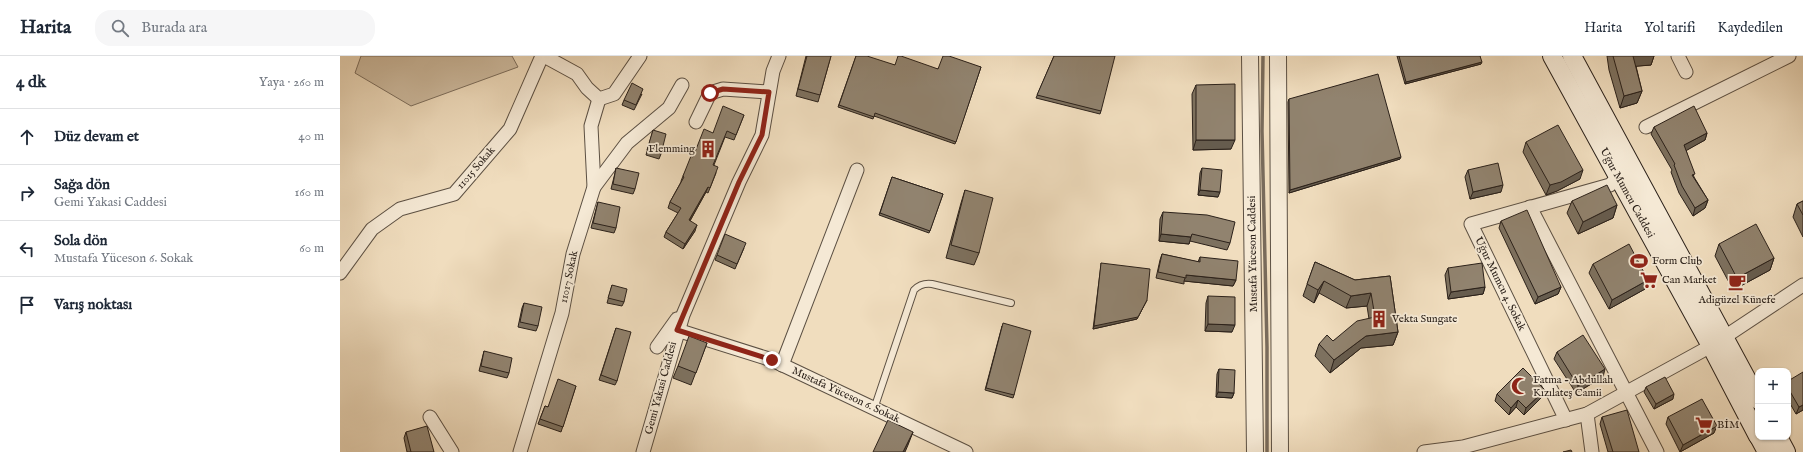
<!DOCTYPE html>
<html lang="tr">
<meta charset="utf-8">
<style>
:root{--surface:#fff;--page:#f6f6f7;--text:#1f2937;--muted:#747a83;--line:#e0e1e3}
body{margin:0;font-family:"IM FELL English",serif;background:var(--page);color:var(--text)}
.controls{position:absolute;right:12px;bottom:12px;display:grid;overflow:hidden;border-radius:8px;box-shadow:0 1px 3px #0004}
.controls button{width:36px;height:36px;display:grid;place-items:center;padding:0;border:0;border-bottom:1px solid var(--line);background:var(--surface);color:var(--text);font:20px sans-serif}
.stop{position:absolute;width:12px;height:12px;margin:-9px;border:3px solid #8f2418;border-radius:50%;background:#fff}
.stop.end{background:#8f2418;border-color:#fff;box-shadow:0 1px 4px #0008}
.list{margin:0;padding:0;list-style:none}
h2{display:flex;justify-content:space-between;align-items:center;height:52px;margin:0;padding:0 16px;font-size:17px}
h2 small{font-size:13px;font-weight:400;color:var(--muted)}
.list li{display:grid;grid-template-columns:26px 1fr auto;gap:12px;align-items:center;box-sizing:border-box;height:56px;padding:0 16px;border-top:1px solid var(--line)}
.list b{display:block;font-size:15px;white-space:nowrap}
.list p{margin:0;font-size:13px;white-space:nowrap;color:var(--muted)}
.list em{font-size:13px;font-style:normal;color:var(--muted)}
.icon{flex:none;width:22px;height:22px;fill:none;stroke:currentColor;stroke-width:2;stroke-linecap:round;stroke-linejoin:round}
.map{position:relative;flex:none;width:1463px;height:396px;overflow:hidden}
header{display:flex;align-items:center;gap:24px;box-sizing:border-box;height:56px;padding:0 20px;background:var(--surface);border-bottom:1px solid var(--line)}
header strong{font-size:19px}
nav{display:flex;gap:22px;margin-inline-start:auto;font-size:14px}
.search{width:280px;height:36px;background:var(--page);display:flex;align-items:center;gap:10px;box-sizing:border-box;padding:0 14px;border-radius:16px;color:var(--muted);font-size:15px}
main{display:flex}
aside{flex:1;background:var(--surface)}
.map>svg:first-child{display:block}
.green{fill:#cfbda2;stroke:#7d6f5e}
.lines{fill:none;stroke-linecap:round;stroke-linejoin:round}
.stream{stroke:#796b5b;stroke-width:3.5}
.service-casing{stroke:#5c5043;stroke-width:8}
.minor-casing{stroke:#5c5043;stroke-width:15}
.tertiary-casing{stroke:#5c5043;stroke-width:18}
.secondary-casing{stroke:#2b211a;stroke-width:20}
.service{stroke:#f5e9d5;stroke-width:6}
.minor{stroke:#f5e9d5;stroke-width:13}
.tertiary{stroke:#f5e9d5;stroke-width:16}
.secondary{stroke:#f5e9d5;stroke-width:18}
.wall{fill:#7d715f;stroke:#2b211a}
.shaded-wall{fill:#665c4e;stroke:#2b211a}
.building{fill:#91836f;stroke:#2b211a}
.route{stroke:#8f2418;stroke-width:5}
.labels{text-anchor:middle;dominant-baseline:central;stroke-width:3.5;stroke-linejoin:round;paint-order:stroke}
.poi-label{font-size:11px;fill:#2b211a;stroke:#f5e9d5;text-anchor:start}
.street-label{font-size:11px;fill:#2b211a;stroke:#f5e9d5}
</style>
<header>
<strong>Harita</strong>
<div class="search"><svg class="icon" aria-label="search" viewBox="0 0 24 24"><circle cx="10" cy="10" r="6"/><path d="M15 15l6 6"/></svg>Burada ara</div>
<nav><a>Harita</a><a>Yol tarifi</a><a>Kaydedilen</a></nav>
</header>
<main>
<aside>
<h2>4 dk<small>Yaya · 260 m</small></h2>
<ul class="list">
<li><svg class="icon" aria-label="ahead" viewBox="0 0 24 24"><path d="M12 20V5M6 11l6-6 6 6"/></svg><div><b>Düz devam et</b></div><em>40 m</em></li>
<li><svg class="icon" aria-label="right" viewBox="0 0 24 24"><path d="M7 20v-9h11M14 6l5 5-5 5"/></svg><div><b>Sağa dön</b><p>Gemi Yakasi Caddesi</p></div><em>160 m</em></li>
<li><svg class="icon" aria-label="left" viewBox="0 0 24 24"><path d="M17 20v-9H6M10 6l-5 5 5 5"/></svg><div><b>Sola dön</b><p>Mustafa Yüceson 6. Sokak</p></div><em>60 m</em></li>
<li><svg class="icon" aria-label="arrive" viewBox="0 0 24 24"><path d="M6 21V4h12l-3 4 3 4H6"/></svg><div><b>Varış noktası</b></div></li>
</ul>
</aside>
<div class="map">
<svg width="1463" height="396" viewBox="0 0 1463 396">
<rect width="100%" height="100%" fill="#f0ddbe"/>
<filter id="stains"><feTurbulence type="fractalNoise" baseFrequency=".005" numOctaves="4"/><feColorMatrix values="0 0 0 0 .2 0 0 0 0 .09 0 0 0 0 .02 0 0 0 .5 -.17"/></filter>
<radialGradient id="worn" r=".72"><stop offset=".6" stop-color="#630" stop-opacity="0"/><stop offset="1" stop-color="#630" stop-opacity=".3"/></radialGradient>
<polygon class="green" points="21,0 172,0 178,11 71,50 15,17"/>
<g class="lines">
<polyline class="stream" points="923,0 922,75 927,291 927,396"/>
<g class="service-casing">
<path id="service" d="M534 353 574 234C579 229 585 227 592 228L671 247"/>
</g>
<g class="minor-casing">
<g id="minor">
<polyline points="204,0 237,18 247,32 259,43 274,38 300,0"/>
<polyline points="1338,0 1346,16"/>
<polyline points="356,66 370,37 383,33 429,36"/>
<polyline points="1306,71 1449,0"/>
<polyline points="254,131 287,87 329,52 342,29"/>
<polyline points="1190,151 1317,396"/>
<polyline points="0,217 32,173 60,153 114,138 170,73 202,0"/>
<polyline points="337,274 432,304 626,396"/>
<polyline points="317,291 337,263"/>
<polyline points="442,309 517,114"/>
<polyline points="1247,358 1252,396"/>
<polyline points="90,361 112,396"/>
<polyline points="1226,364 1131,168 1270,129 1278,121"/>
<polyline points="180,396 222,257 233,198 254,131 251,70 259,43"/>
<polyline points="303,396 343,259 399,126 422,79 433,15 439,0"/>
<polyline points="1084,396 1123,391 1247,358 1371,290 1463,229"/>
</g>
</g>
<g class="tertiary-casing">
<g id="tertiary">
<polyline points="910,0 915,396"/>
<polyline points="938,0 940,396"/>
</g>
</g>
<g class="secondary-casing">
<g id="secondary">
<polyline points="1212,0 1371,290 1418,380"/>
<polyline points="1232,0 1418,344"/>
<polyline points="1419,381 1427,396"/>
<polyline points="1438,381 1446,396"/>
</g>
</g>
<use href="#service" class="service"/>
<use href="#minor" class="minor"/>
<use href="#tertiary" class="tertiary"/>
<use href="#secondary" class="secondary"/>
</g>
<g class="wall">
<polygon points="466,0 491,0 480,39 478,46 456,40"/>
<polygon points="516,0 554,9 598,13 641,11 615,88 534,60 533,63 498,51"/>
<polygon points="714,0 761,55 760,58 696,42"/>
<polygon points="1057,0 1140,0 1141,8 1065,28"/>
<polygon points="1267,0 1314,0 1311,9 1296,10 1302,35 1297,47 1280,52 1269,14"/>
<polygon points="856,29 891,93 853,94 852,38"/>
<polygon points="302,38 294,54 282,49 284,44"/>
<polygon points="949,43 1060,103 949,137 948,46"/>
<polygon points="404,59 394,84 385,81 374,109 376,117 368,137 366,136 350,165 355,175 343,193 324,181 326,176 338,157 328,152 330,146 341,126 341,125 343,120 353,101 373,77"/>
<polygon points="1314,71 1367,77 1365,84 1346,94 1354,121 1368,144 1365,152 1353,160 1339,137 1331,116 1332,114 1311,78"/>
<polygon points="313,74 321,98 319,103 306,99"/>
<polygon points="1186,86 1240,123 1217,135 1206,139 1183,96"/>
<polygon points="276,112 295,133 293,138 271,133 275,117"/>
<polygon points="862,112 878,141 858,139 860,117"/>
<polygon points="1128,114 1161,136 1130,143 1125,121"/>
<polygon points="552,121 603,138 589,177 539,159"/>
<polygon points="625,134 639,197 634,209 606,202 621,147"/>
<polygon points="1232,145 1277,149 1273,162 1238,178 1227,157"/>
<polygon points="1463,145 1463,181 1453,161 1457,148"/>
<polygon points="258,146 276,172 274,177 251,172"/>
<polygon points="823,156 890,187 887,194 850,185 849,188 819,185 820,163"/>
<polygon points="1161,165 1221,231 1218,238 1195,248 1159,172"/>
<polygon points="1379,188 1434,202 1430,214 1393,234 1375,200"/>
<polygon points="404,192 395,213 375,204 377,199"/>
<polygon points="822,198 858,206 860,201 896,224 893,230 844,225 844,228 816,222 820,204"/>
<polygon points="975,206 1015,224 1050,220 1058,276 1053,289 1021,292 990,317 975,300 979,288 993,285 1029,263 1027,250 1006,252 979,237 974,247 963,240"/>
<polygon points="761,207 807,244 797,263 753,273 761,209"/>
<polygon points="1253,208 1305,233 1269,253 1249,217"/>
<polygon points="1108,212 1145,231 1143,238 1108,243 1105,219"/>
<polygon points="272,229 284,246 282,250 267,247"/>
<polygon points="868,240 892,276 865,275 866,247"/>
<polygon points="184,247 198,270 196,275 178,271 182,252"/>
<polygon points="662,270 674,339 673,342 645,334"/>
<polygon points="276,272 277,325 275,329 259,324"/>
<polygon points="367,287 351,329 333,322 338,310"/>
<polygon points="144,295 169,317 167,322 139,315"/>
<polygon points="1217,296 1263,321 1236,337 1214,303"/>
<polygon points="879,313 894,337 892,342 876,341 877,318"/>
<polygon points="1448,325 1463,354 1456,358 1448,344"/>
<polygon points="236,330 221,376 198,368 205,350 208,351"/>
<polygon points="1306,331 1333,343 1314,353 1304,336"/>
<polygon points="1157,338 1202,341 1184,359 1176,351 1169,359 1155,345"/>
<polygon points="1262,361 1299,396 1268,396 1260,368"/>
<polygon points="1328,361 1374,377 1340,396 1326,368"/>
<polygon points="66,376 94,396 67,396 64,382"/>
</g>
<g class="shaded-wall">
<polygon points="1292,0 1314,0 1311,9 1288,11"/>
<polygon points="1142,6 1141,8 1065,28 1066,26"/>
<polygon points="1302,35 1297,47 1280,52 1284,40"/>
<polygon points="1367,77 1365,84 1342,97 1344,89"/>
<polygon points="856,84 895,84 891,93 853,94"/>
<polygon points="1061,101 1060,103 949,137 950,134"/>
<polygon points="1243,114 1240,123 1217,135 1206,139 1210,129"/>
<polygon points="1163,129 1161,136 1130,143 1133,136"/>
<polygon points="368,131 366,136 347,170 349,164"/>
<polygon points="860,134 880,136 878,141 858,139"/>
<polygon points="1368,144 1365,152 1353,160 1355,152"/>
<polygon points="1277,149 1273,162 1238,178 1243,166"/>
<polygon points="357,169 355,175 343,193 345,188"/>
<polygon points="821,178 851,181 849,188 819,185"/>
<polygon points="1434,202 1430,214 1393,234 1397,222"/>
<polygon points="846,219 896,224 893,230 844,225"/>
<polygon points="1308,224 1305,233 1269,253 1272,244"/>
<polygon points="984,225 979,237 974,247 978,234"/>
<polygon points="1145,231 1143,238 1108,243 1111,236"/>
<polygon points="1221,231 1218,238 1195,248 1198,241"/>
<polygon points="1031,237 1027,250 1006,252 1011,240"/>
<polygon points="807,244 797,263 753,273 754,270"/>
<polygon points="868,268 895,269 892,276 865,275"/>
<polygon points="1058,276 1053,289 1021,292 990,317 994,304 1026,280"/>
<polygon points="1265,313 1263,321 1236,337 1238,330"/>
<polygon points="1205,334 1202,341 1184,359 1186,352"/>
<polygon points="878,336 894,337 892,342 876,341"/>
<polygon points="1334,338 1333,343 1314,353 1316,348"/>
<polygon points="1178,344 1176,351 1169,359 1171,352"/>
<polygon points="1463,349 1463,354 1456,358 1459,351"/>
<polygon points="1377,370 1374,377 1340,396 1343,389"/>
<polygon points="573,376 568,389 565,396 563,396"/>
</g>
<g class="building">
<polygon points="467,0 491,0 480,39 458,33"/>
<polygon points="516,0 527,0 555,9 558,0 561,0 598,13 603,0 609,0 641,11 616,86 535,57 534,61 499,49"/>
<polygon points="714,0 775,0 761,55 697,39"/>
<polygon points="1059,0 1140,0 1142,6 1066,26"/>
<polygon points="1273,0 1293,0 1302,35 1284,40"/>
<polygon points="1038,18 1061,101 950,134 949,43"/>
<polygon points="292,27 303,33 296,49 284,44"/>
<polygon points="895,28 895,84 856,84 856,29"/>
<polygon points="383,50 404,59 396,79 387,75 373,109 378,111 370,132 368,131 349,164 357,169 345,188 326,176 341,152 330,146 344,121 343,120 351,100 353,101 364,73 373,77"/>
<polygon points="1354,50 1367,77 1344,89 1355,118 1352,119 1368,144 1355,152 1342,130 1334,109 1335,108 1314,71"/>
<polygon points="1218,69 1243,114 1221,126 1210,129 1186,86"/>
<polygon points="313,74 326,78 321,98 307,94"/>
<polygon points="1158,107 1163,129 1133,136 1128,114"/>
<polygon points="276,112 299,117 295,133 273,128"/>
<polygon points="862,112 882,114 880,136 860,134"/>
<polygon points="552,121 603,138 590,175 540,157"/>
<polygon points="1267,129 1277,149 1243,166 1232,145"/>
<polygon points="625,134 653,142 639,197 611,189"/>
<polygon points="1463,145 1463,159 1457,148"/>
<polygon points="258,146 280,151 276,172 253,167"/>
<polygon points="1187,154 1221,231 1198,241 1161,165"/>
<polygon points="823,156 867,159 895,166 890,187 852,178 851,181 821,178"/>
<polygon points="1416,168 1434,202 1397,222 1379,188"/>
<polygon points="385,178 406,187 397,208 377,199"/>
<polygon points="1289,188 1308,224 1272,244 1253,208"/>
<polygon points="822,198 860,206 860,201 898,205 896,224 846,219 846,222 818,216"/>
<polygon points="975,206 1015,224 1050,220 1058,276 1026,280 994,304 979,288 987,279 993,285 1017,265 1035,261 1031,237 1011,240 984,225 978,234 967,228"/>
<polygon points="761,207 810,213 807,244 798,261 754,270"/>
<polygon points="1142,207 1145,231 1111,236 1108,212"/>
<polygon points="272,229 287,233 284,246 268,242"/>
<polygon points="868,240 895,241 895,269 868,268"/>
<polygon points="184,247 202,251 198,270 180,266"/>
<polygon points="663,267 691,275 674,339 646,332"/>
<polygon points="276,272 291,276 277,325 261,319"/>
<polygon points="1243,279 1265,313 1238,330 1217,296"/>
<polygon points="349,280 367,287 356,317 338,310"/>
<polygon points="144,295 172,302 169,317 141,310"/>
<polygon points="1183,312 1205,334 1186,352 1178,344 1171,352 1157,338"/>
<polygon points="879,313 895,314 894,337 878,336"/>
<polygon points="1463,316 1463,349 1459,351 1448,332 1448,325"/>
<polygon points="1325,321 1334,338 1316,348 1306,331"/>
<polygon points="218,323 236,330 223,371 200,363 205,350 208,351"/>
<polygon points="1362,343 1377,370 1343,389 1328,361"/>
<polygon points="1287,354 1299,396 1273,396 1262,361"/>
<polygon points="548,364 573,376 563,396 533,396"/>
<polygon points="87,370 94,396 71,396 66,376"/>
<polygon points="1231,394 1232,396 1223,396"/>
</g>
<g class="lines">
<polyline class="route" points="370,37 383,33 429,36 422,79 399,126 337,274 432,304"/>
</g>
<defs>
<g id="building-bare" transform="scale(1.38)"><path d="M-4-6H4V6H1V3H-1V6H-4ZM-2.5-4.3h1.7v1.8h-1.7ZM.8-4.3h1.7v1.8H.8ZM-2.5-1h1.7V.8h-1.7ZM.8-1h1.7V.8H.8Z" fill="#8f2418" stroke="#f5e9d5" stroke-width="2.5" paint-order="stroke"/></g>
<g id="stadium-bare" transform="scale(1.38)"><path d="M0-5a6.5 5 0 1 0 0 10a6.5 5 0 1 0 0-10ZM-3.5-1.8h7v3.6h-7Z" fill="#8f2418" stroke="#f5e9d5" stroke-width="2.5" paint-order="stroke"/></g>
<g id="supermarket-bare" transform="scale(1.38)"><path d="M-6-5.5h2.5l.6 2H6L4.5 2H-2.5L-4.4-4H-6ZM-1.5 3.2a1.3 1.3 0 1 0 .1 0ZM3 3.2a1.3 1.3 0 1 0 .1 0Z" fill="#8f2418" stroke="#f5e9d5" stroke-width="2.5" paint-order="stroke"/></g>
<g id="cafe-bare" transform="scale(1.38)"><path d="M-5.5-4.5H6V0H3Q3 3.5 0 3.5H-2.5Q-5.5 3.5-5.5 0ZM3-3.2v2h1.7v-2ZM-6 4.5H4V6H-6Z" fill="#8f2418" stroke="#f5e9d5" stroke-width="2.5" paint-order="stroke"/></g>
<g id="mosque-bare" transform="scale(1.38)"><path d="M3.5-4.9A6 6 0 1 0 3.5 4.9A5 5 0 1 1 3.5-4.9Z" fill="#8f2418" stroke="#f5e9d5" stroke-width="2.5" paint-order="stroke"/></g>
</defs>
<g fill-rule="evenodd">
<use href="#building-bare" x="368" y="93"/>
<use href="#stadium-bare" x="1299" y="205"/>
<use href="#supermarket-bare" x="1309" y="224"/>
<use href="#cafe-bare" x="1397" y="226"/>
<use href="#building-bare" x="1039" y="263"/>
<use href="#mosque-bare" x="1180" y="330"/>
<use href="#supermarket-bare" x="1364" y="369"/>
</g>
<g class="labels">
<g class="poi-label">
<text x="355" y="93" text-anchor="end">Flemming</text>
<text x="1312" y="205">Form Club</text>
<text x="1322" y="224">Can Market</text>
<text x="1397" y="244" text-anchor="middle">Adigüzel Künefe</text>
<text x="1052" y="263">Vekta Sungate</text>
<text x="1193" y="324">Fatma - Abdullah<tspan x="1193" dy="13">Kızılateş Camii</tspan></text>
<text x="1377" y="369">BİM</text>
</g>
<g class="street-label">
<text transform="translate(136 112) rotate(-49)">11015 Sokak</text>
<text transform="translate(1287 137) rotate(61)">Uğur Mumcu Caddesi</text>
<text transform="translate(913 198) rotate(-91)">Mustafa Yüceson Caddesi</text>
<text transform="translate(229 221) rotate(-78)">11017 Sokak</text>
<text transform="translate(1160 228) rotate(64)">Uğur Mumcu 4. Sokak</text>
<text transform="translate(321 332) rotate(-75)">Gemi Yakasi Caddesi</text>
<text transform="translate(506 339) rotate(25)">Mustafa Yüceson 6. Sokak</text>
</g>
</g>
<rect width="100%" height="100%" filter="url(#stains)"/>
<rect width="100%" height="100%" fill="url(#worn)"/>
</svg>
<div class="controls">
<button>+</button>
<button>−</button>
</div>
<div class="stop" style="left:370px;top:37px"></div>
<div class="stop end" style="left:432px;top:304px"></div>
</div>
</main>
